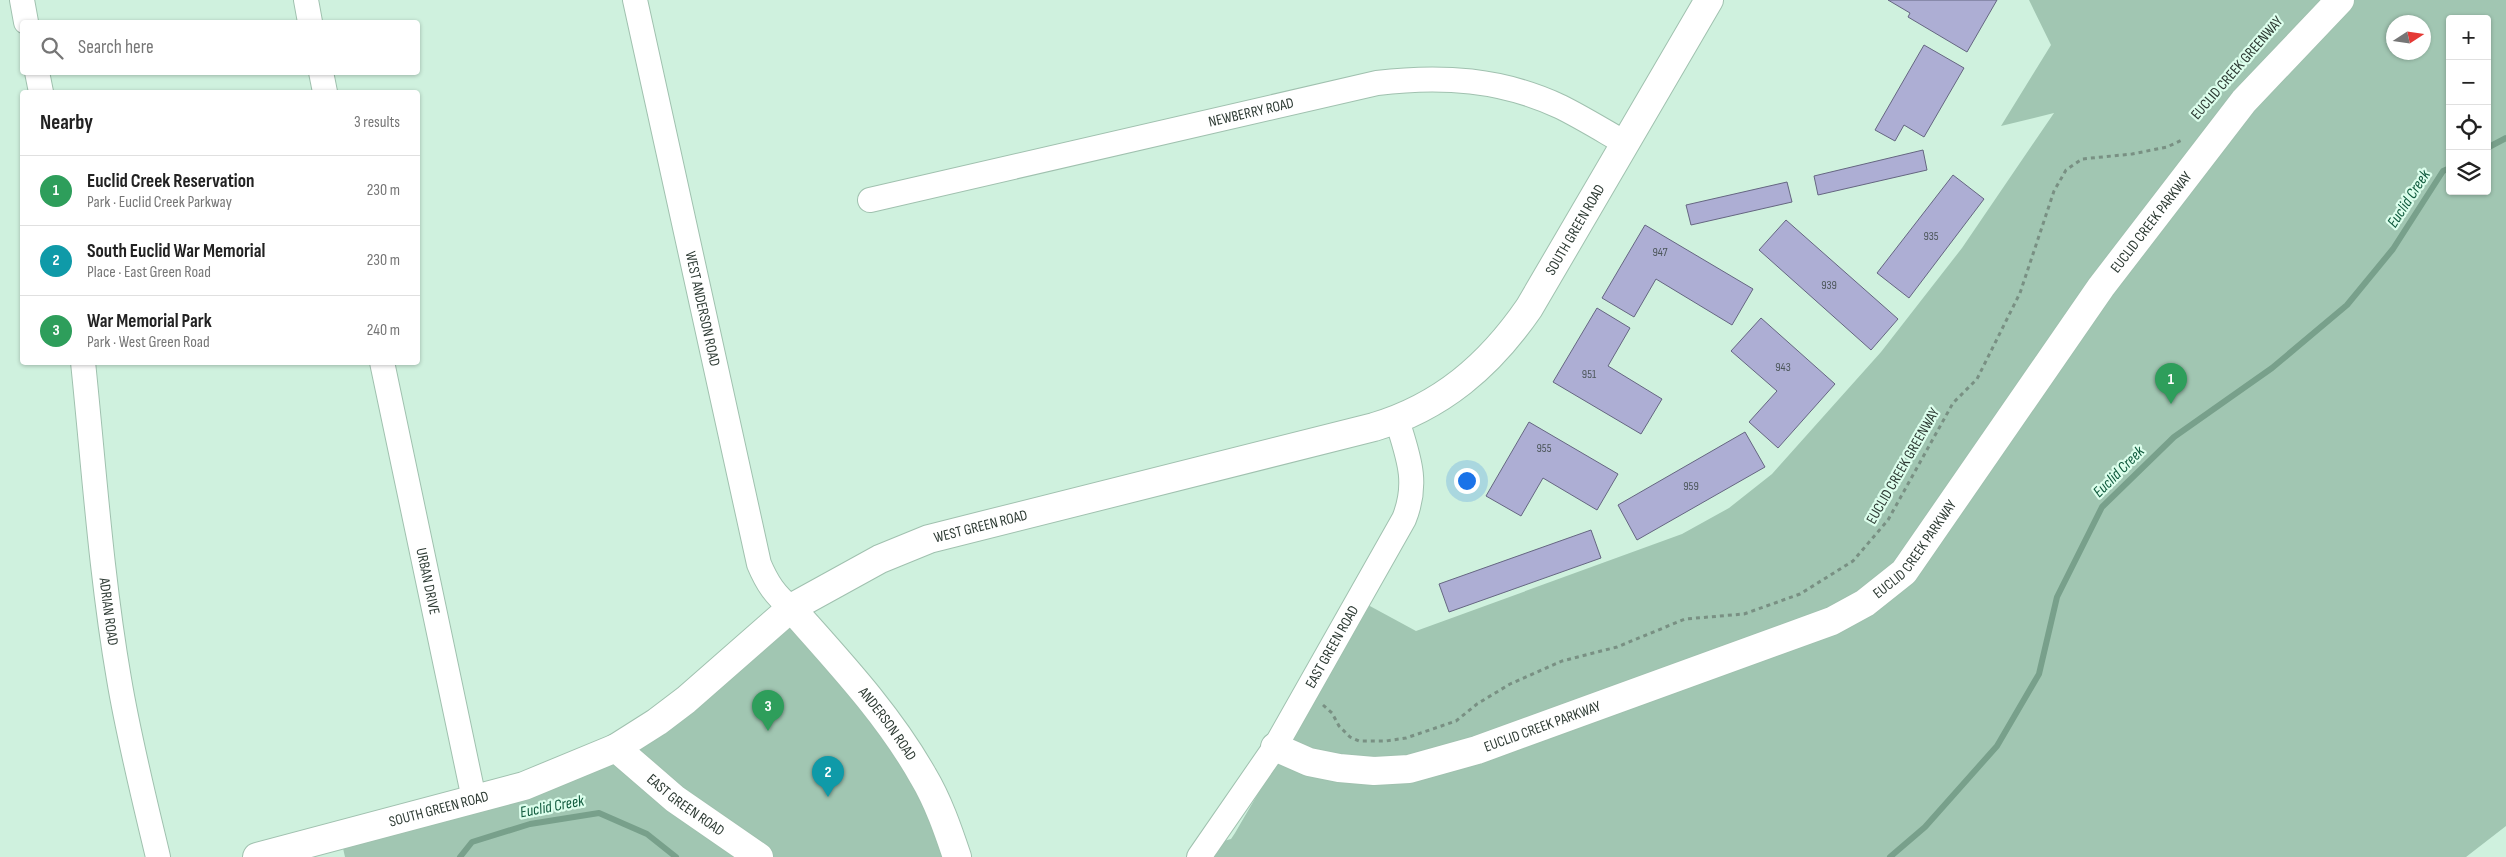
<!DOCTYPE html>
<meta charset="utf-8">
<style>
:root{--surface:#fff;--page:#f2f2f2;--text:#222;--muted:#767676;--line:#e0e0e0;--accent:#1a73e8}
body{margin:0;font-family:"Sofia Sans Condensed",sans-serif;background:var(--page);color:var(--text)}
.controls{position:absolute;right:15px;top:15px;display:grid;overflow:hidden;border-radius:5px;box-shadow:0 1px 4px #0004}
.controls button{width:45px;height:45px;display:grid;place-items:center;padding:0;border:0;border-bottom:1px solid var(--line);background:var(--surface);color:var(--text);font:25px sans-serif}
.compass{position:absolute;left:2386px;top:15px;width:45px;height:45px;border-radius:50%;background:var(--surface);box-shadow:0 1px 4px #0004;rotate:78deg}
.you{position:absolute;left:1466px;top:480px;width:18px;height:18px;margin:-12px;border:4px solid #fff;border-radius:50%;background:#1a73e8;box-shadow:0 0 0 8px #1a73e833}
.badge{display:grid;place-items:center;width:32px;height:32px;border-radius:50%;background:var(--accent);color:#fff;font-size:16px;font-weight:700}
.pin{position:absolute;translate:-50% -41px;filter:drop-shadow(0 1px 2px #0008)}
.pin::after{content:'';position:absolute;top:26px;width:18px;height:15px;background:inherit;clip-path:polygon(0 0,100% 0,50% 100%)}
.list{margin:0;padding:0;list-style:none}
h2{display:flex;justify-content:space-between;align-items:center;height:65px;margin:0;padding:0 20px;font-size:21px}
h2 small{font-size:16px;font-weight:400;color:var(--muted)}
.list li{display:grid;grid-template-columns:32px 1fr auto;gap:15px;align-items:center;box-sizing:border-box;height:70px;padding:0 20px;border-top:1px solid var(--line)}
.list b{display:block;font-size:19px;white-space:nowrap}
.list p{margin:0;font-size:16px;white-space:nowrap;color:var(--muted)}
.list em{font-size:16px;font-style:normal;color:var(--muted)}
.icon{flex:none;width:28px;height:28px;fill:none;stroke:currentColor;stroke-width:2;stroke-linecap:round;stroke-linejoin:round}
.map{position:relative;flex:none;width:2506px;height:857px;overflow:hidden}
.search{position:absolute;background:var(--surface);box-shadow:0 1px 4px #0004;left:20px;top:20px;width:400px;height:55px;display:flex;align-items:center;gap:12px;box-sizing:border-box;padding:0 18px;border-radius:5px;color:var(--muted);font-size:19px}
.panel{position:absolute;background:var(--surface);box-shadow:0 1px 4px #0004;left:20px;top:90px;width:400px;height:275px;border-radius:5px}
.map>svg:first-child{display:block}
.green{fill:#a1c6b2;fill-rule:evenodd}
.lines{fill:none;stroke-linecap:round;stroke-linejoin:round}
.stream{stroke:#78a08b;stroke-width:6}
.building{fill:#adaed4;stroke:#656681}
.minor-casing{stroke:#a0c1af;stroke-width:26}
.tertiary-casing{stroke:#a0c1af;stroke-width:30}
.secondary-casing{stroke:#a0c1af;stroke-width:30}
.path{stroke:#799083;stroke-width:3;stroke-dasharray:4 4;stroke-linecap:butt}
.minor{stroke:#fff;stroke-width:24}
.tertiary{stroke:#fff;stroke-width:28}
.secondary{stroke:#fff;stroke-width:28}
.labels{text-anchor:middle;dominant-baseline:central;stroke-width:4.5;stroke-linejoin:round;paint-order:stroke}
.number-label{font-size:12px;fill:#4d575b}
.street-label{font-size:15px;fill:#2d3a33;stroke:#dcfeec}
.water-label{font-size:16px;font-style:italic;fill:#0f593c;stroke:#dcfeec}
</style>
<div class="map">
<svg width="2506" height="857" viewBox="0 0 2506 857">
<rect width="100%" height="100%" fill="#cff1de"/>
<g class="green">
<path d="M2029 0H2506V826L2466 857H1199L1209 845 1231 839 1235 833 1368 605 1416 631 1682 534 1729 508 1772 474 1881 352 1962 248 2054 113 2001 126 2051 45ZM2450 19H2487V191H2450ZM2394 22H2424V52H2394Z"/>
<polygon points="791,608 842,665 957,857 345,857 340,835 573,767"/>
</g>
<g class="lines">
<g class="stream">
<polyline points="2487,148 2506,138"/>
<polyline points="460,857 472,842 530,824 599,813 647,834 676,857"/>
<polyline points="1890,857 1925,827 1997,746 2039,674 2057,597 2102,507 2174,437 2272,368 2347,305 2393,249 2443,171 2450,168"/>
</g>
</g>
<g class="building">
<polygon points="1888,0 1997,0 1967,52 1908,17 1910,13"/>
<polygon points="1924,45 1964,68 1924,137 1904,125 1895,141 1875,130"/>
<polygon points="1923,150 1927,170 1818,195 1814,176"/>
<polygon points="1953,175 1984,199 1909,298 1877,273"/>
<polygon points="1787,182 1792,202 1691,225 1686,205"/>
<polygon points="1786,220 1898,319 1871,350 1759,250"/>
<polygon points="1645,225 1753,289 1732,325 1656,279 1634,317 1602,298"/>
<polygon points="1597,308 1630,328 1608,366 1662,399 1641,434 1553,382"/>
<polygon points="1761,318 1835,384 1778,448 1749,422 1777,391 1731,351"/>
<polygon points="1529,422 1618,474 1597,510 1543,478 1521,516 1486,496"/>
<polygon points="1745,432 1765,467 1637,540 1618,505"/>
<polygon points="1591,530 1601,558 1449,612 1439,584"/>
</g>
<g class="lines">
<g class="minor-casing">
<g id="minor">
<polyline points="22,0 26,22"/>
<polyline points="306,0 310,22"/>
<path id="s1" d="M635 0 759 564C767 583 775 595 791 608"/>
<polyline points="37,72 41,92"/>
<polyline points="321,72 325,92"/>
<path id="s2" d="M870 200 1377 83C1441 75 1502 79 1561 107 1583 118 1604 131 1625 143"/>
<path id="s3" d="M83 362C94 468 101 575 119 679 129 739 144 798 158 857"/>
<path id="s4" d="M382 362 474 799"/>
<path id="s5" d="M1199 857 1275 747 1404 519C1419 482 1408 456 1397 420"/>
</g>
</g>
<g class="tertiary-casing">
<g id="tertiary">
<path id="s6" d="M791 608C838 661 888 714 923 776 938 801 948 830 957 857"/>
<path id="s7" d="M1275 747 1309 762 1339 768 1374 771 1409 769 1477 750 1832 621 1865 603 1904 572 2101 287 2244 101 2340 0"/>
<path id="s8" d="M616 748 675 799 759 857"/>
</g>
</g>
<g class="secondary-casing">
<g id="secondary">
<path id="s9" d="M257 857 524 786 616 748 657 722 686 700 791 608 880 559 929 539 1374 427C1441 407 1489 366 1529 308L1709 0"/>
</g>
</g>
<polyline class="path" points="1323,705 1332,713 1339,726 1350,737 1359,741 1386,741 1406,738 1456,721 1477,704 1510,684 1562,661 1617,647 1685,619 1744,614 1800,594 1853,561 1888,520 1953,403 1977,379 2020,293 2054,191 2066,170 2082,159 2132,154 2167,147 2182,140"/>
<use href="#minor" class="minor"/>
<use href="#tertiary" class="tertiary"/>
<use href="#secondary" class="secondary"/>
</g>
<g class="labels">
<g class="number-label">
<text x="1931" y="236">935</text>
<text x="1660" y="252">947</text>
<text x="1829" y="285">939</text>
<text x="1783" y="367">943</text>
<text x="1589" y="374">951</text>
<text x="1544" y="448">955</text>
<text x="1691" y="486">959</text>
</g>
<g class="street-label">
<text transform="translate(2237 68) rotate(-49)">EUCLID CREEK GREENWAY</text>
<text stroke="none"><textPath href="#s2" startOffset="391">NEWBERRY ROAD</textPath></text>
<text stroke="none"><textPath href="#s7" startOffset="1102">EUCLID CREEK PARKWAY</textPath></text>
<text stroke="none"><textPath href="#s9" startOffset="1504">SOUTH GREEN ROAD</textPath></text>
<text stroke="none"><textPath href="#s1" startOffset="316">WEST ANDERSON ROAD</textPath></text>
<text transform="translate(1903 466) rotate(-60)">EUCLID CREEK GREENWAY</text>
<text stroke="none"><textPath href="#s9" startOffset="808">WEST GREEN ROAD</textPath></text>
<text stroke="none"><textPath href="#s7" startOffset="698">EUCLID CREEK PARKWAY</textPath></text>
<text stroke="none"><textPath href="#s4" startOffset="224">URBAN DRIVE</textPath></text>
<text stroke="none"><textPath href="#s3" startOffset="251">ADRIAN ROAD</textPath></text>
<text stroke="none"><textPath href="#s5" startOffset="249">EAST GREEN ROAD</textPath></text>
<text stroke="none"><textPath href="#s6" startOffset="151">ANDERSON ROAD</textPath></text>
<text stroke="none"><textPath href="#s7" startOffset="278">EUCLID CREEK PARKWAY</textPath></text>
<text stroke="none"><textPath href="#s8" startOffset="90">EAST GREEN ROAD</textPath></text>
<text stroke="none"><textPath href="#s9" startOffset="188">SOUTH GREEN ROAD</textPath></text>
</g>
<g class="water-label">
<text transform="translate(2409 199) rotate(-57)">Euclid Creek</text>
<text transform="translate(2119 472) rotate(-45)">Euclid Creek</text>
<text transform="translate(552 807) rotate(-11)">Euclid Creek</text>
</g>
</g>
</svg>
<div class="controls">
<button>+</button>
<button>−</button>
<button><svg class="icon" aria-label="locate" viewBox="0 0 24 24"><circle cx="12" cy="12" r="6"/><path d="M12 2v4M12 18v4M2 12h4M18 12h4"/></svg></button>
<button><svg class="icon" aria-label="layers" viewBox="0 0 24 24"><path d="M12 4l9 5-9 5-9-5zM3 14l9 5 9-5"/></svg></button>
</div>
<svg class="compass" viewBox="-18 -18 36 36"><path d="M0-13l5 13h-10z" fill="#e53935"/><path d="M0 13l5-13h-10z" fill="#767676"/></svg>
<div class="you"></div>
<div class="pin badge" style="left:2171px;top:404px;background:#2e9e5b">1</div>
<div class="pin badge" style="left:828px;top:797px;background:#0f9aa8">2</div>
<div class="pin badge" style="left:768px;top:731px;background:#2e9e5b">3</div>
<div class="search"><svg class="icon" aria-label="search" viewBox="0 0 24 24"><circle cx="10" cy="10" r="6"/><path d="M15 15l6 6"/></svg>Search here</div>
<section class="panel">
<h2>Nearby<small>3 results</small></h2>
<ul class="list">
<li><span class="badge" style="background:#2e9e5b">1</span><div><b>Euclid Creek Reservation</b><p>Park · Euclid Creek Parkway</p></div><em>230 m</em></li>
<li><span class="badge" style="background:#0f9aa8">2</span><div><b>South Euclid War Memorial</b><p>Place · East Green Road</p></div><em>230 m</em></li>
<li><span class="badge" style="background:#2e9e5b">3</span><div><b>War Memorial Park</b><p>Park · West Green Road</p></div><em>240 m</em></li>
</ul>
</section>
</div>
